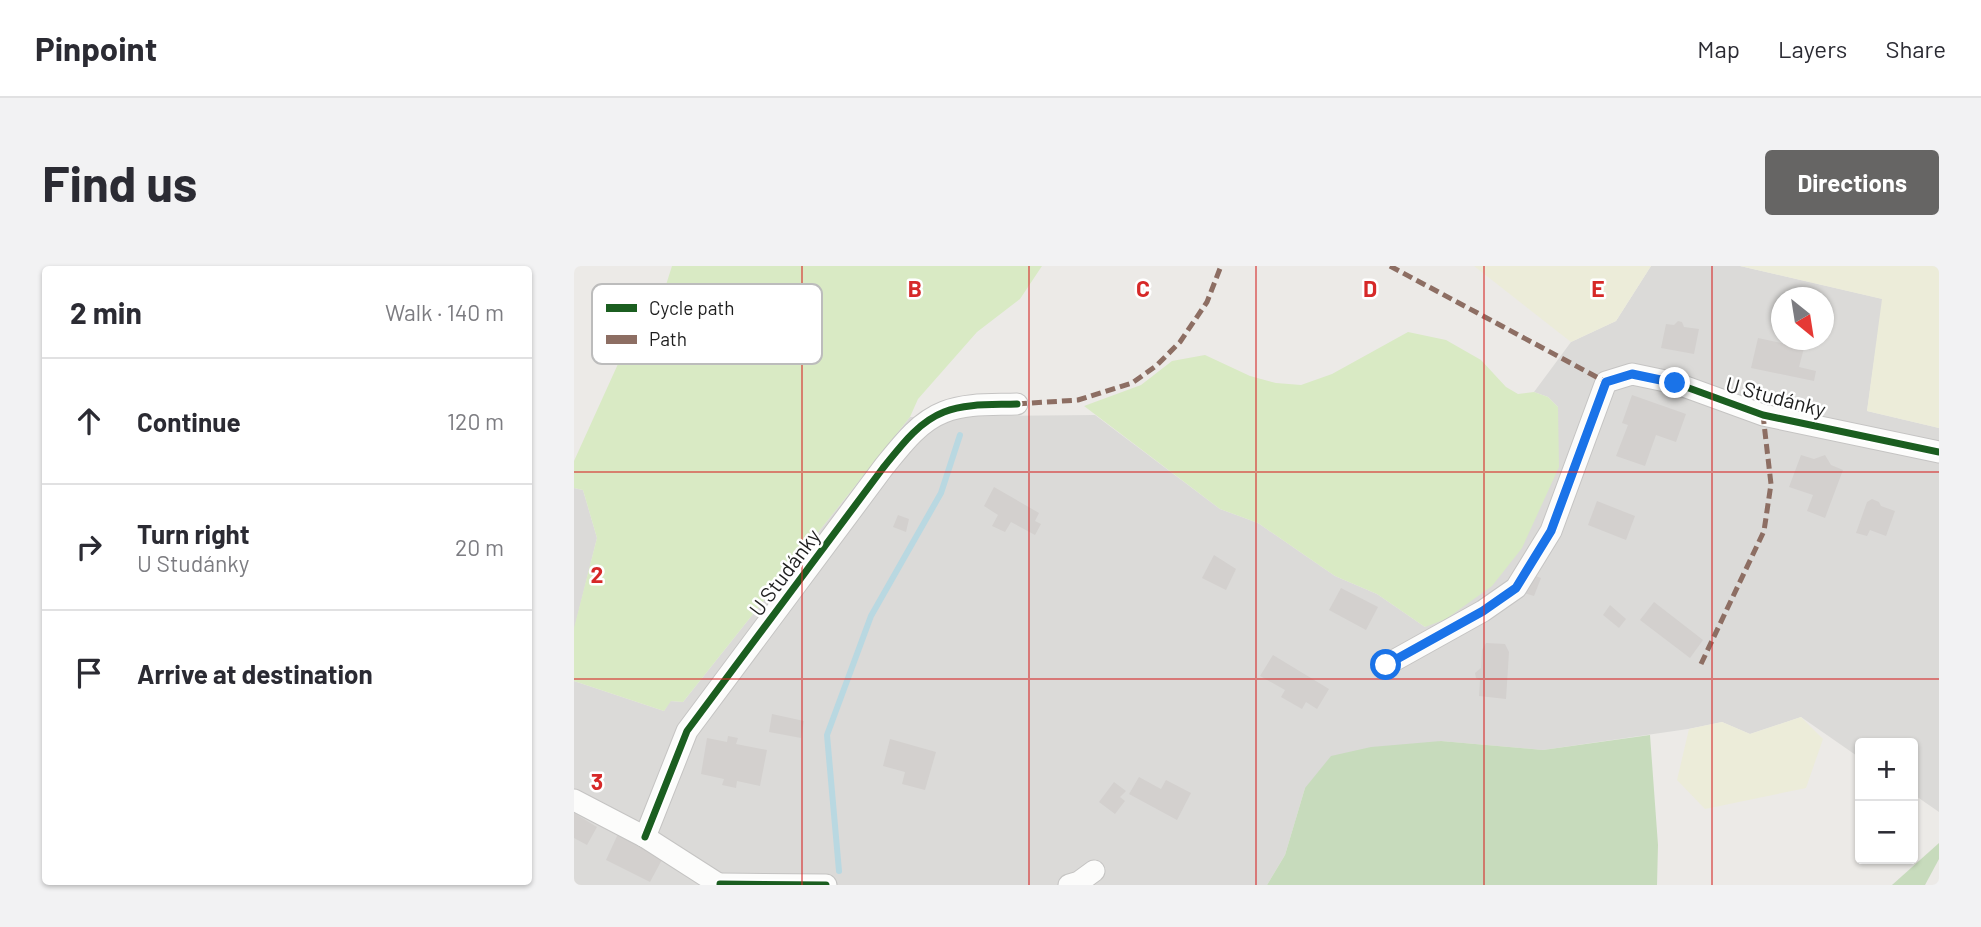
<!DOCTYPE html>
<meta charset="utf-8">
<style>
:root{--surface:#fff;--page:#f2f2f3;--text:#2b2b33;--muted:#7c7c81;--line:#e1e1e2;--accent:#666564}
body{margin:0;font-family:Barlow,sans-serif;background:var(--page);color:var(--text)}
.controls{position:absolute;right:21px;bottom:21px;display:grid;overflow:hidden;border-radius:7px;box-shadow:0 2px 5px #0004}
.controls button{width:63px;height:63px;display:grid;place-items:center;padding:0;border:0;border-bottom:2px solid var(--line);background:var(--surface);color:var(--text);font:35px sans-serif}
.compass{position:absolute;left:1197px;top:21px;width:63px;height:63px;border-radius:50%;background:var(--surface);box-shadow:0 2px 5px #0004;rotate:150deg}
.stop{position:absolute;width:21px;height:21px;margin:-16px;border:5px solid #1a73e8;border-radius:50%;background:#fff}
.stop.end{background:#1a73e8;border-color:#fff;box-shadow:0 2px 7px #0008}
.list{margin:0;padding:0;list-style:none}
h2{display:flex;justify-content:space-between;align-items:center;height:91px;margin:0;padding:0 28px;font-size:30px}
h2 small{font-size:23px;font-weight:400;color:var(--muted)}
.list li{display:grid;grid-template-columns:46px 1fr auto;gap:21px;align-items:center;box-sizing:border-box;height:126px;padding:0 28px;border-top:2px solid var(--line)}
.list b{display:block;font-size:26px;white-space:nowrap}
.list p{margin:0;font-size:23px;white-space:nowrap;color:var(--muted)}
.list em{font-size:23px;font-style:normal;color:var(--muted)}
.icon{flex:none;width:38px;height:38px;fill:none;stroke:currentColor;stroke-width:2;stroke-linecap:round;stroke-linejoin:round}
.map{position:relative;flex:none;width:1365px;height:619px;overflow:hidden;border-radius:7px}
header{display:flex;align-items:center;gap:42px;box-sizing:border-box;height:98px;padding:0 35px;background:var(--surface);border-bottom:2px solid var(--line)}
header strong{font-size:33px}
nav{display:flex;gap:38px;margin-inline-start:auto;font-size:24px}
.intro{display:flex;align-items:center;justify-content:space-between;box-sizing:border-box;height:168px;padding:0 42px}
h1{margin:0;font-size:49px}
.button{padding:18px 32px;border-radius:7px;background:var(--accent);color:#fff;font-size:24px;font-weight:700}
main{display:flex;gap:42px;padding:0 42px}
aside{flex:1;background:var(--surface);border-radius:7px;box-shadow:0 2px 5px #0004}
.map>svg:first-child{display:block}
.residential{fill:#dbdad8;fill-rule:evenodd}
.farmland{fill:#ececd9}
.grass{fill:#d9eac4}
.forest{fill:#c7dbbc}
.lines{fill:none;stroke-linecap:round;stroke-linejoin:round}
.stream{stroke:#b9d8e1;stroke-width:6}
.building{fill:#d3d0ce}
.minor-casing{stroke:#c5c4c3;stroke-width:23}
.minor{stroke:#fcfcfb;stroke-width:21}
.quiet{stroke:#8d6e63;stroke-width:5;stroke-dasharray:10 5;stroke-linecap:butt}
.cycleway-casing{stroke:#fff;stroke-width:11}
.cycleway{stroke:#1b5e20;stroke-width:7}
.route{stroke:#1a73e8;stroke-width:9}
.grid{fill:none;stroke:#d62828;stroke-width:2;stroke-opacity:0.55}
.labels{text-anchor:middle;dominant-baseline:central;stroke-width:5;stroke-linejoin:round;paint-order:stroke}
.street-label{font-size:21px;fill:#1e1e1e;stroke:#fff}
.key{fill:#fff;stroke:#bcbcbc;stroke-width:2}
.key-label{font-size:19px;fill:#1e1e1e}
.grid-label{font-size:23px;text-anchor:middle;font-weight:bold;fill:#d62828;stroke:#fff;stroke-width:5;stroke-linejoin:round;paint-order:stroke}
</style>
<header>
<strong>Pinpoint</strong>
<nav><a>Map</a><a>Layers</a><a>Share</a></nav>
</header>
<div class="intro"><h1>Find us</h1><a class="button">Directions</a></div>
<main>
<aside>
<h2>2 min<small>Walk · 140 m</small></h2>
<ul class="list">
<li><svg class="icon" aria-label="ahead" viewBox="0 0 24 24"><path d="M12 20V5M6 11l6-6 6 6"/></svg><div><b>Continue</b></div><em>120 m</em></li>
<li><svg class="icon" aria-label="right" viewBox="0 0 24 24"><path d="M7 20v-9h11M14 6l5 5-5 5"/></svg><div><b>Turn right</b><p>U Studánky</p></div><em>20 m</em></li>
<li><svg class="icon" aria-label="arrive" viewBox="0 0 24 24"><path d="M6 21V4h12l-3 4 3 4H6"/></svg><div><b>Arrive at destination</b></div></li>
</ul>
</aside>
<div class="map">
<svg width="1365" height="619" viewBox="0 0 1365 619">
<rect width="100%" height="100%" fill="#eceae7"/>
<g class="residential">
<path d="M1077 0H1166L1309 33 1293 145 1365 162V546L1339 528V477H1286V492L1227 451 1176 468 1148 456 1114 463 969 484 867 475 731 522 711 589 693 619H0V415L90 445 96 435 109 436 336 151 521 149 646 243 684 257 761 310 803 328 851 361 984 170V141L974 131 960 126 997 76 1042 55ZM1208 32H1250V74H1208Z"/>
<polygon points="0,222 9,224 23,272 0,364"/>
</g>
<g class="farmland">
<polygon points="900,0 1077,0 1042,55 997,76"/>
<polygon points="1166,0 1365,0 1365,162 1293,145 1308,33"/>
<polygon points="1227,451 1249,473 1232,522 1131,543 1103,514 1115,463 1148,456 1176,468"/>
</g>
<g class="grass">
<polygon points="98,0 468,0 446,33 403,66 344,133 336,151 109,436 97,435 90,445 0,415 0,362 23,272 9,224 0,222 0,195 73,34 91,22"/>
<polygon points="834,66 872,74 907,94 932,121 944,128 960,126 974,131 984,141 985,201 948,282 918,320 872,353 851,361 803,328 761,310 684,257 646,243 510,140 567,119 598,95 631,89 676,110 702,117 727,119 758,108"/>
</g>
<g class="forest">
<polygon points="1076,469 1084,579 1083,619 693,619 711,589 731,522 757,490 797,481 867,475 969,484"/>
<polygon points="1365,577 1365,593 1351,619 1318,619"/>
</g>
<g class="lines">
<polyline class="stream" points="265,605 253,469 297,350 367,227 386,169"/>
</g>
<g class="building">
<polygon points="1104,55 1108,56 1110,61 1125,63 1120,88 1087,82 1092,58 1100,59"/>
<polygon points="1184,72 1230,82 1225,101 1242,105 1240,115 1177,102"/>
<polygon points="1058,129 1112,148 1102,176 1082,169 1071,200 1042,190 1054,159 1048,157"/>
<polygon points="1227,189 1240,193 1251,189 1257,199 1269,204 1251,252 1233,245 1239,229 1215,221"/>
<polygon points="420,221 465,247 461,255 467,258 461,269 437,256 431,266 418,260 424,249 410,240"/>
<polygon points="1298,233 1305,236 1307,240 1321,245 1312,270 1296,264 1293,270 1282,267 1293,236"/>
<polygon points="1023,235 1061,250 1052,274 1014,259"/>
<polygon points="324,249 335,253 332,266 319,261"/>
<polygon points="640,289 662,303 652,324 628,312"/>
<polygon points="956,308 967,312 960,330 950,327"/>
<polygon points="767,322 804,341 792,364 755,344"/>
<polygon points="1080,336 1129,374 1116,392 1066,354"/>
<polygon points="1036,339 1052,353 1045,362 1029,349"/>
<polygon points="912,377 931,378 935,386 932,433 905,430 906,414 902,412 901,407 907,402 908,384"/>
<polygon points="699,389 755,423 743,443 732,436 728,443 707,431 711,424 686,410"/>
<polygon points="198,448 230,455 227,472 195,466"/>
<polygon points="154,470 164,472 162,478 193,484 186,520 163,515 162,522 148,519 150,513 127,508 133,472 153,476"/>
<polygon points="316,473 362,486 351,524 328,518 331,506 309,500"/>
<polygon points="565,511 587,523 592,514 617,527 603,554 555,528"/>
<polygon points="540,516 552,525 546,531 551,535 541,548 525,536"/>
<polygon points="0,547 23,561 13,579 0,572"/>
<polygon points="44,568 90,590 76,616 32,594"/>
</g>
<g class="lines">
<g class="minor-casing">
<g id="minor">
<polyline points="812,399 909,345 942,322 977,265 1032,116 1058,108 1101,117 1189,149 1365,186"/>
<polyline points="0,534 71,571 146,619"/>
<path d="M71 571 113 465 309 202C326 181 344 156 370 146 392 137 420 139 443 138"/>
<polyline points="146,618 252,619"/>
<polyline points="495,619 505,616 520,605"/>
</g>
</g>
<use href="#minor" class="minor"/>
<g class="quiet">
<polyline points="816,0 1032,116"/>
<polyline points="443,138 504,134 558,117 582,100 606,76 633,36 647,0"/>
<polyline points="1127,398 1190,265 1197,218 1189,149"/>
</g>
<g class="cycleway-casing">
<g id="cycleway">
<polyline points="812,399 909,345 942,322 977,265 1032,116 1058,108 1101,117 1189,149 1365,186"/>
<path d="M71 571 113 465 309 202C326 181 344 156 370 146 392 137 420 139 443 138"/>
<polyline points="146,618 252,619"/>
</g>
</g>
<use href="#cycleway" class="cycleway"/>
</g>
<g class="lines">
<polyline class="route" points="812,399 909,345 942,322 977,265 1032,116 1058,108 1101,117"/>
</g>
<path class="grid" d="M228 0V619M455 0V619M682 0V619M910 0V619M1138 0V619M0 206H1365M0 413H1365"/>
<g class="labels">
<g class="street-label">
<text transform="translate(1202 130) rotate(15)">U Studánky</text>
<text transform="translate(210 306) rotate(-53)">U Studánky</text>
</g>
</g>
<rect x="18" y="18" width="230" height="80" rx="10" class="key"/>
<rect x="32" y="38" width="31" height="8" fill="#1b5e20"/>
<rect x="32" y="69" width="31" height="9" fill="#8d6e63"/>
<g class="key-label">
<text x="75" y="49">Cycle path</text>
<text x="75" y="80">Path</text>
</g>
<g class="grid-label">
<text x="341" y="31">B</text>
<text x="569" y="31">C</text>
<text x="796" y="31">D</text>
<text x="1024" y="31">E</text>
<text x="23" y="317">2</text>
<text x="23" y="524">3</text>
</g>
</svg>
<div class="controls">
<button>+</button>
<button>−</button>
</div>
<svg class="compass" viewBox="-18 -18 36 36"><path d="M0-13l5 13h-10z" fill="#e53935"/><path d="M0 13l5-13h-10z" fill="#7c7c81"/></svg>
<div class="stop" style="left:812px;top:399px"></div>
<div class="stop end" style="left:1101px;top:117px"></div>
</div>
</main>
